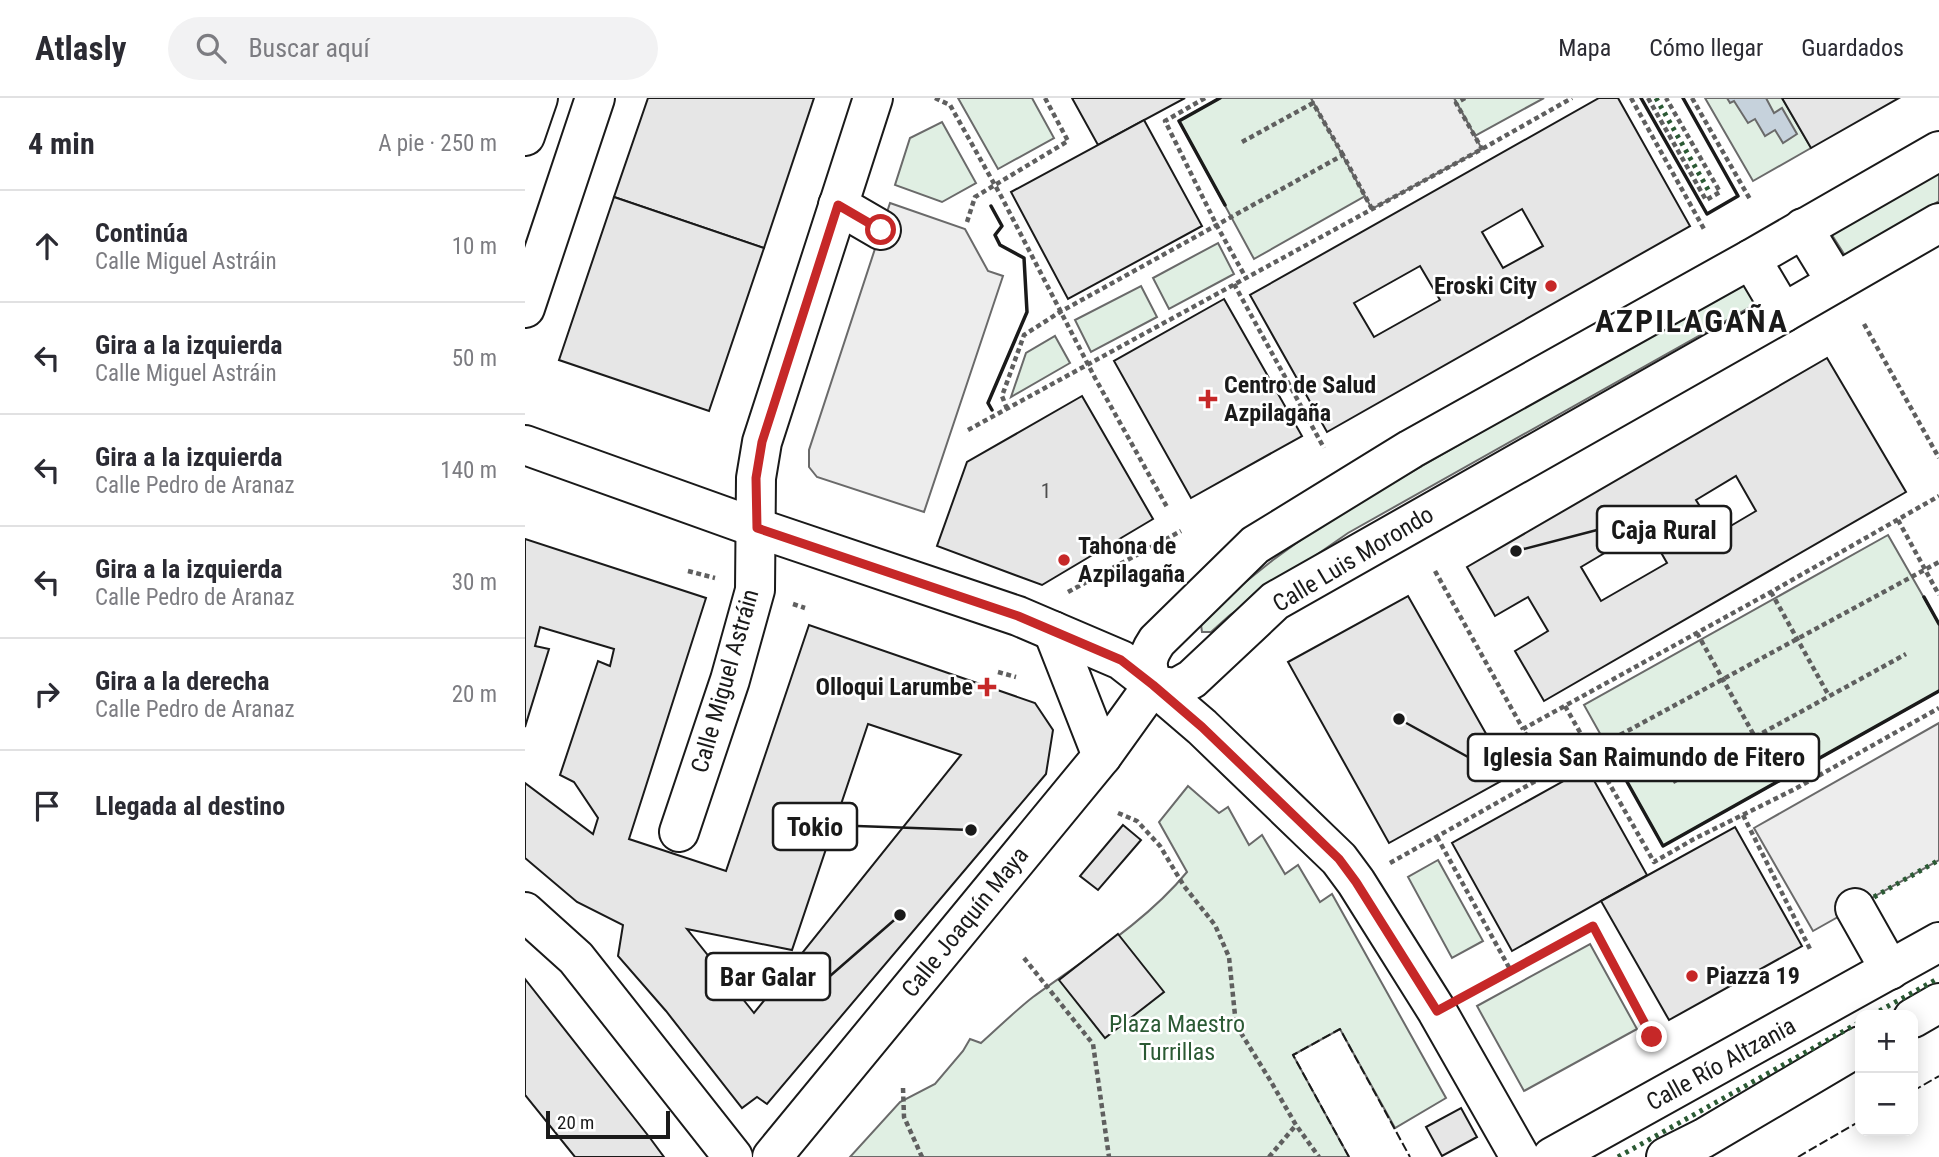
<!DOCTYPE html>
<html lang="es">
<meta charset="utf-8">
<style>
:root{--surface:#fff;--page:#f2f2f3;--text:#2b2b33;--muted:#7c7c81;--line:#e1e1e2}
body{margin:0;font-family:"Roboto Condensed",sans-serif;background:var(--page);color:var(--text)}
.controls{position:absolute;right:21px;bottom:21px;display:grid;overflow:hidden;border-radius:14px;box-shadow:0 4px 18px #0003}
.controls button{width:63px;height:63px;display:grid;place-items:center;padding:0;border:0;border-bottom:2px solid var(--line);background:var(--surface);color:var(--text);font:35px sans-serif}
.scale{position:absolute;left:21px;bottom:18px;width:124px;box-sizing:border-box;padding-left:7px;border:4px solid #1a1a1a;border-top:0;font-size:19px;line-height:24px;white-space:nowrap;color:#1a1a1a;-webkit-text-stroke:5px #fff;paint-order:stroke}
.stop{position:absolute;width:21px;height:21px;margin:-16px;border:5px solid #c62828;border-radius:50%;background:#fff}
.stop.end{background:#c62828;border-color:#fff;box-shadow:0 2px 7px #0008}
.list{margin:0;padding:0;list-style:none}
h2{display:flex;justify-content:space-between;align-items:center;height:91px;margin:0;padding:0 28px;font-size:30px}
h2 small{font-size:23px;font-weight:400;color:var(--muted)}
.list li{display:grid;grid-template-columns:46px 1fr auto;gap:21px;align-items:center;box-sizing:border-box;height:112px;padding:0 28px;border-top:2px solid var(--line)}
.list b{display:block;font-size:26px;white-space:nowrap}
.list p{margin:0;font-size:23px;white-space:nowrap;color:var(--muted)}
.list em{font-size:23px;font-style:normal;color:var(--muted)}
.icon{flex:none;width:38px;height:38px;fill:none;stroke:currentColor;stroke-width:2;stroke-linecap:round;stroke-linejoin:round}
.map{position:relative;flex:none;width:1414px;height:1059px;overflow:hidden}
header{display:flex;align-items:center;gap:42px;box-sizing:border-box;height:98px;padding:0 35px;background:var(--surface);border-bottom:2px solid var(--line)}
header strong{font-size:33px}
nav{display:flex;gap:38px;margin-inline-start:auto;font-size:24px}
.search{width:490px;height:63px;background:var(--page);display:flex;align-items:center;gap:18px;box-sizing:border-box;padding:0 24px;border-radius:38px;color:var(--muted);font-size:26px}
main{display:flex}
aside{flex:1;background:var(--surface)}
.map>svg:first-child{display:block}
.green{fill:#e0efe3;stroke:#6a6a6a;stroke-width:2}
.parking{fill:#ededed;stroke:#6a6a6a;stroke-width:2}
.water{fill:#c6d2dc;stroke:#6a6a6a;stroke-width:2}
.building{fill:#e6e6e6;stroke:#1a1a1a;stroke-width:2;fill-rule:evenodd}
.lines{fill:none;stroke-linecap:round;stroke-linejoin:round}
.minor-casing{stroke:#1a1a1a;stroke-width:42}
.major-casing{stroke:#1a1a1a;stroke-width:42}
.path{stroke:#5f5f5f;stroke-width:4.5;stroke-dasharray:5 3.5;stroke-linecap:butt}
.minor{stroke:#fff;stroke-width:38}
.major{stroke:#fff;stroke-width:38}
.hedge{stroke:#2b5a34;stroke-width:5;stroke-dasharray:3.5 5;stroke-linecap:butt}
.fence{stroke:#1a1a1a;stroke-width:2;stroke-dasharray:9 3.5;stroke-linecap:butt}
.wall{stroke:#1a1a1a;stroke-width:3.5}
.route{stroke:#c62828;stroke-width:9}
.poi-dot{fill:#c62828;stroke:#fff;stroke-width:2.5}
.labels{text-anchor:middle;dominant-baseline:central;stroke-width:5;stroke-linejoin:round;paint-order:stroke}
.number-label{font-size:21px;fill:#4d4d4d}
.poi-label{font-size:24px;font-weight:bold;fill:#1a1a1a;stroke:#fff;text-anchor:start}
.street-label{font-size:24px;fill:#1a1a1a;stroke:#fff}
.park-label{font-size:24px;fill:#2b5a34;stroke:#fff}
.district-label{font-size:32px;font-weight:bold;letter-spacing:2px;fill:#1a1a1a;stroke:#fff}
.leader{fill:none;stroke:#1a1a1a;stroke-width:2.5}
.callout-dot{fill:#1a1a1a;stroke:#fff;stroke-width:2.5}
.callout{fill:#fff;stroke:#1a1a1a;stroke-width:2.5}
.callout-label{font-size:26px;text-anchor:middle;font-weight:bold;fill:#1a1a1a}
</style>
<header>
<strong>Atlasly</strong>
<div class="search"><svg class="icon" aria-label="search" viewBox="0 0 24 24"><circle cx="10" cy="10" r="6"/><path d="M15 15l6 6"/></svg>Buscar aquí</div>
<nav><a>Mapa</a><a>Cómo llegar</a><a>Guardados</a></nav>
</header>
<main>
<aside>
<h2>4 min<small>A pie · 250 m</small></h2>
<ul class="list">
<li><svg class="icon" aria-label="ahead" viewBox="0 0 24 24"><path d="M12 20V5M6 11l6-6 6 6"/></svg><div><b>Continúa</b><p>Calle Miguel Astráin</p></div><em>10 m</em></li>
<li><svg class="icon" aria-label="left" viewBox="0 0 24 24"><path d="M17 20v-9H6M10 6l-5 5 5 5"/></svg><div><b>Gira a la izquierda</b><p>Calle Miguel Astráin</p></div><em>50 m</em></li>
<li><svg class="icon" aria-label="left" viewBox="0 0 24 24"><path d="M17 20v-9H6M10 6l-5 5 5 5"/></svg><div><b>Gira a la izquierda</b><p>Calle Pedro de Aranaz</p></div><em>140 m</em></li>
<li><svg class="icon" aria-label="left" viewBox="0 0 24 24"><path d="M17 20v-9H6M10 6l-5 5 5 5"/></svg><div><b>Gira a la izquierda</b><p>Calle Pedro de Aranaz</p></div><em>30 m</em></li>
<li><svg class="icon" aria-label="right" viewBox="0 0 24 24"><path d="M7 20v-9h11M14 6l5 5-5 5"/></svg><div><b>Gira a la derecha</b><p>Calle Pedro de Aranaz</p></div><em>20 m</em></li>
<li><svg class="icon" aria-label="arrive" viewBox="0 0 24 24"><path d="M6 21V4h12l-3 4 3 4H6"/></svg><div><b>Llegada al destino</b></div></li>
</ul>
</aside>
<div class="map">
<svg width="1414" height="1059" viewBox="0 0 1414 1059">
<rect width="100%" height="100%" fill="#fff"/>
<g class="green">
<polygon points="433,0 507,0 529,40 473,71"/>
<polygon points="695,0 786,0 840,98 729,161 654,23"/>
<polygon points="929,0 1019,0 950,38"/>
<polygon points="1180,0 1257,0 1286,50 1228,83"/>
<polygon points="417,24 451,85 417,104 370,87 385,40"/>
<polygon points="1414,71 1414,103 1321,159 1305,134"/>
<polygon points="693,145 709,176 644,211 628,180"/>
<polygon points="1215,186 1223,189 1234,204 823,435 705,517 686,534 677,534 676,527 678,518 748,462 806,420"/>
<polygon points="616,188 632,219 566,254 550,222"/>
<polygon points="530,238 545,265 486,299 501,255"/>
<polygon points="1363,437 1414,526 1414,593 1138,748 1059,607"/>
<path d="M663 688 694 715 703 709 724 747 737 737 760 776 773 767 795 804 807 796 921 1000 870 1030 815 931 768 957 824 1059H325L375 1004 410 986 438 953 445 941 456 945C473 930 490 913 508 899 561 860 620 825 662 774L634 724Z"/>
<polygon points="913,762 958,843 927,860 883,779"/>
<polygon points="1065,846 1112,931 999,993 952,908"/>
</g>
<g class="parking">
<polygon points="786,0 929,0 957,51 847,111"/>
<polygon points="365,105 440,131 463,173 478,178 399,414 292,379 284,369 284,352"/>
<polygon points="1414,625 1414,762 1288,833 1229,730"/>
</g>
<polygon class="water" points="1202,0 1241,0 1249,15 1257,10 1272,36 1258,45 1250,32 1240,38 1230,21 1223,25 1209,3 1205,5"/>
<g class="building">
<polygon points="123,0 289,0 239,150 89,99"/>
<polygon points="547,0 660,0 573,47"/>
<path d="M1074 0H1093L1165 128 802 334 725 197ZM997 111 1018 148 978 170 957 134ZM895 168 915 202 849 239 829 205Z"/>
<polygon points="1257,0 1374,0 1286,50"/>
<polygon points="619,22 677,128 543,201 486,94"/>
<polygon points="89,99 239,150 184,313 34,262"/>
<polygon points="699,201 777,338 666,400 589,263"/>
<path d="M1302 260 1381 394 1019 603 990 553 1023 533 1003 499 970 518 942 469ZM1211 378 1231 413 1192 436 1171 402ZM1122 430 1142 465 1076 503 1056 469Z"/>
<polygon points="557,298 628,421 517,487 412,448 442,364"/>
<path d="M0 441 181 500 104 741 201 773 284 527 510 605 528 632 521 676 242 1006 232 999 217 1010 141 913 93 858 98 827 52 804 0 760V685L68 736 73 720 49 684 35 677 73 563 85 568 89 551 15 529 10 548 24 551 0 629ZM343 626 436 657 229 915 162 831 267 852Z"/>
<polygon points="883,498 985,678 864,745 763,564"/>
<polygon points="1062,670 1122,777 987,853 927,745"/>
<polygon points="598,727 616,742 573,792 555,778"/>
<polygon points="1210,729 1277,848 1144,922 1076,803"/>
<polygon points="593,836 639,894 580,940 534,882"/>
<polygon points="0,881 125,1040 139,1059 50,1059 0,997"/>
<polygon points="936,1010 952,1039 917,1058 901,1029"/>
</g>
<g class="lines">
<g class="minor-casing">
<g id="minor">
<polyline points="313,107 356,132"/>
<polyline points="1278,130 1311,184"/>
<polyline points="1226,161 1258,215"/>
<polyline points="0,347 232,430 493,518 596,562 628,587 677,629 814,761 831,784 912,913 995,1059"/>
<polyline points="528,533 577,658"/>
<path d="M628 587C621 567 620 561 632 543L730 447 886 351 1226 161 1414 53"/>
<polyline points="628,587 651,590 667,581 750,503 1258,215 1414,125"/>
<polyline points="154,734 205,582 230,492 231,380 237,344 348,0"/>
<polyline points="1330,810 1365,872"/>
<polyline points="0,814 51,860 208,1059"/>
<polyline points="1388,920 1414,905"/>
<polyline points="247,1059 577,658 628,587"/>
<polyline points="1027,1059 1414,844"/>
<polyline points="1141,1059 1179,1040 1335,948"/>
</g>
</g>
<g class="major-casing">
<g id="major">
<polyline points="0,38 13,0"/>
<polyline points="0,210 70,0"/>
</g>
</g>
<g class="path">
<polyline points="410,0 425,7 476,98 570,280 642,409"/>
<polyline points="680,0 640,23 692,128 721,180"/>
<polyline points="940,0 931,5 957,51"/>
<polyline points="1106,0 1179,131"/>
<polyline points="1123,0 1181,102 1195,94 1141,0"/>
<polyline points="1167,0 1226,103"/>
<polyline points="717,44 788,5 818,57"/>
<polyline points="442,124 450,99 543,43 520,0"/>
<polyline points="709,186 799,350"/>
<polyline points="1339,226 1414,360"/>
<polyline points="482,311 477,298 499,237 535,214 818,57 847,111"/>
<polyline points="443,332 957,51 1047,0"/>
<polyline points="1373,422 1414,497"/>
<polyline points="163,473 190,480"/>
<polyline points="910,473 998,631"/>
<polyline points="543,494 656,433"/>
<polyline points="1246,494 1304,598"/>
<polyline points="268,506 280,510"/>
<polyline points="1172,535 1230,639"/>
<polyline points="473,574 491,579"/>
<polyline points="1040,608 1129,764 1169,741 1270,691 1414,610"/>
<polyline points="1023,676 998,631 1246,494 1414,398"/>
<polyline points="1148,684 1381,556"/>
<polyline points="593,715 612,723 635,748 659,788 690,827 704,859 711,927 745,982 771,1027 794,1059"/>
<polyline points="1218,717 1286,853"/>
<polyline points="912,739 986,873"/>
<polyline points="865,765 1023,676 1414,464"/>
<polyline points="499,860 568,946 584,1059"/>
<polyline points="946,894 1068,828 1127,939"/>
<polyline points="378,990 379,1019 397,1059"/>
<polyline points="744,1059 771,1027"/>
</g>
<use href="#minor" class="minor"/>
<use href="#major" class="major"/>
<g class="hedge">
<polyline points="1131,0 1185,95"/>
<polyline points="1349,799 1414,762"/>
<polyline points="1347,917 1414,880"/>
<polyline points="1093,1059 1335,924"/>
</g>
<g class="fence">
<polyline points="1388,993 1414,978"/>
<polyline points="824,1059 768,957 815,931 885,1059"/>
<polyline points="1273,1059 1335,1023"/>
</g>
<g class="wall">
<polyline points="695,0 654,23 700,107"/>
<polyline points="1116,0 1182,116 1213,98 1158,0"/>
<polyline points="466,108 477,128 470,137 475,147 499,160 502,214 463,305 467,312"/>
<polyline points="1399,499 1414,526"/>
<polyline points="1096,673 1138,748 1414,593"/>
</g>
</g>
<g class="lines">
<polyline class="route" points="356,132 313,107 237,344 231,380 232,430 493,518 596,562 628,587 677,629 814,761 831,784 912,913 1068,828 1127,939"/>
</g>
<g class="poi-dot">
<circle cx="1026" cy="188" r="7"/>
<path d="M679.5 290.5h7v7h7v7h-7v7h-7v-7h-7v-7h7z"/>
<circle cx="539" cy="462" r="7"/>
<path d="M458.5 578.5h7v7h7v7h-7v7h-7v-7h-7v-7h7z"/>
<circle cx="1167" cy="878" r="7"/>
</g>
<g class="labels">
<g class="number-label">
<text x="521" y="393">1</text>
</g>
<g class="poi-label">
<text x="1012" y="188" text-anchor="end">Eroski City</text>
<text x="699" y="287">Centro de Salud<tspan x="699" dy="28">Azpilagaña</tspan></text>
<text x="553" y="448">Tahona de<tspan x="553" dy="28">Azpilagaña</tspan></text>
<text x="448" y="589" text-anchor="end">Olloqui Larumbe</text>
<text x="1181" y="878">Piazza 19</text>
</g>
<g class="street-label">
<text transform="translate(828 461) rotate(-31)">Calle Luis Morondo</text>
<text transform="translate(200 583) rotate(-74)">Calle Miguel Astráin</text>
<text transform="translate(440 824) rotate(-51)">Calle Joaquín Maya</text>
<text transform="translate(1196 966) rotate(-29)">Calle Río Altzania</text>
</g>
<g class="park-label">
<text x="652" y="926">Plaza Maestro<tspan x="652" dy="28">Turrillas</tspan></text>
</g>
<g class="district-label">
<text x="1167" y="223">AZPILAGAÑA</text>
</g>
</g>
<path class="leader" d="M991 453L1072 432M874 621L943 659M446 732L332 728M375 817L305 878"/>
<g class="callout-dot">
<circle cx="991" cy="453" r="7"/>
<circle cx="874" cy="621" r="7"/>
<circle cx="446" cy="732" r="7"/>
<circle cx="375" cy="817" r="7"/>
</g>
<g class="callout">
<rect x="1072" y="408" width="134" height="47" rx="7"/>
<rect x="943" y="636" width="351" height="47" rx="7"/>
<rect x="248" y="705" width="84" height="47" rx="7"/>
<rect x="181" y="855" width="124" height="47" rx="7"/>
</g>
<g class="callout-label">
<text x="1139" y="441">Caja Rural</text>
<text x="1119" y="668">Iglesia San Raimundo de Fitero</text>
<text x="290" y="738">Tokio</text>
<text x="243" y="888">Bar Galar</text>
</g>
</svg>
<div class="controls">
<button>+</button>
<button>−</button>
</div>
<div class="scale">20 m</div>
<div class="stop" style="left:356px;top:132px"></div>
<div class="stop end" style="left:1127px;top:939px"></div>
</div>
</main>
